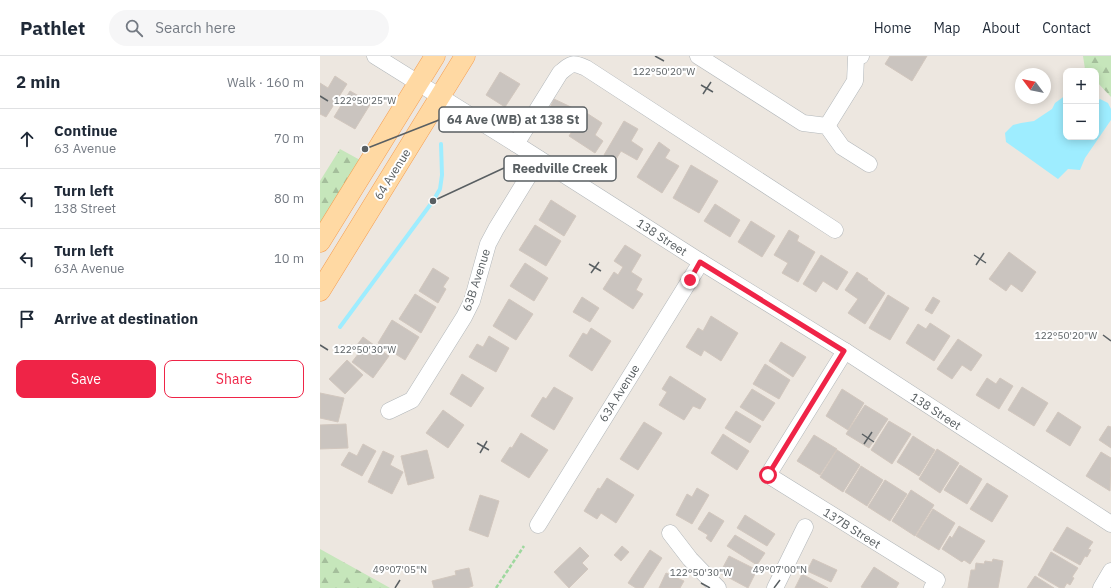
<!DOCTYPE html>
<meta charset="utf-8">
<style>
:root{--surface:#fff;--page:#f6f6f7;--text:#1f2937;--muted:#747a83;--line:#e0e1e3;--accent:#ef2447}
body{margin:0;font-family:"IBM Plex Sans",sans-serif;background:var(--page);color:var(--text)}
.controls{position:absolute;right:12px;top:12px;display:grid;overflow:hidden;border-radius:8px;box-shadow:0 2px 10px #0003}
.controls button{width:36px;height:36px;display:grid;place-items:center;padding:0;border:0;border-bottom:1px solid var(--line);background:var(--surface);color:var(--text);font:20px sans-serif}
.compass{position:absolute;left:695px;top:12px;width:36px;height:36px;border-radius:50%;background:var(--surface);box-shadow:0 2px 10px #0003;rotate:302deg}
.stop{position:absolute;width:12px;height:12px;margin:-9px;border:3px solid #ef2447;border-radius:50%;background:#fff}
.stop.end{background:#ef2447;border-color:#fff;box-shadow:0 1px 4px #0008}
.list{margin:0;padding:0;list-style:none}
h2{display:flex;justify-content:space-between;align-items:center;height:52px;margin:0;padding:0 16px;font-size:17px}
h2 small{font-size:13px;font-weight:400;color:var(--muted)}
.list li{display:grid;grid-template-columns:26px 1fr auto;gap:12px;align-items:center;box-sizing:border-box;height:60px;padding:0 16px;border-top:1px solid var(--line)}
.list b{display:block;font-size:15px;white-space:nowrap}
.list p{margin:0;font-size:13px;white-space:nowrap;color:var(--muted)}
.list em{font-size:13px;font-style:normal;color:var(--muted)}
.actions{display:flex;gap:8px;padding:12px 16px}
.actions a{flex:1;padding:9px 0;border:1px solid var(--accent);border-radius:8px;text-align:center;font-size:14px;color:var(--accent)}
.actions .main{background:var(--accent);color:#fff}
.icon{flex:none;width:22px;height:22px;fill:none;stroke:currentColor;stroke-width:2;stroke-linecap:round;stroke-linejoin:round}
.map{position:relative;flex:none;width:791px;height:532px;overflow:hidden}
header{display:flex;align-items:center;gap:24px;box-sizing:border-box;height:56px;padding:0 20px;background:var(--surface);border-bottom:1px solid var(--line)}
header strong{font-size:19px}
nav{display:flex;gap:22px;margin-inline-start:auto;font-size:14px}
.search{width:280px;height:36px;background:var(--page);display:flex;align-items:center;gap:10px;box-sizing:border-box;padding:0 14px;border-radius:22px;color:var(--muted);font-size:15px}
main{display:flex}
aside{flex:1;background:var(--surface)}
.map>svg:first-child{display:block}
.forest{fill:url(#forest-firs)}
.water{fill:#9eedff}
.lines{fill:none;stroke-linecap:round;stroke-linejoin:round}
.stream{stroke:#9eedff;stroke-width:4}
.building{fill:#cac4bf;stroke:#d2c7be}
.minor-casing{stroke:#b1b6b9;stroke-width:17}
.major-casing{stroke:#f69e50;stroke-width:21}
.path{stroke:#9ed89e;stroke-width:2.5;stroke-dasharray:4 2;stroke-linecap:butt}
.minor{stroke:#fff;stroke-width:16}
.major{stroke:#ffd9a3;stroke-width:20}
.route{stroke:#ef2447;stroke-width:5}
.ticks{fill:none;stroke:#595f62;stroke-width:1.5}
.labels{text-anchor:middle;dominant-baseline:central;stroke-width:4;stroke-linejoin:round;paint-order:stroke}
.street-label{font-size:12px;fill:#595f62;stroke:#fff}
.ticks-label{font-size:10px;text-anchor:middle;fill:#595f62;stroke:#fff;stroke-width:4;stroke-linejoin:round;paint-order:stroke}
.leader{fill:none;stroke:#595f62;stroke-width:1.5}
.callout-dot{fill:#595f62;stroke:#fff;stroke-width:1.5}
.callout{fill:#fff;stroke:#595f62;stroke-width:1.5}
.callout-label{font-size:13px;text-anchor:middle;font-weight:bold;fill:#595f62}
</style>
<header>
<strong>Pathlet</strong>
<div class="search"><svg class="icon" aria-label="search" viewBox="0 0 24 24"><circle cx="10" cy="10" r="6"/><path d="M15 15l6 6"/></svg>Search here</div>
<nav><a>Home</a><a>Map</a><a>About</a><a>Contact</a></nav>
</header>
<main>
<aside>
<h2>2 min<small>Walk · 160 m</small></h2>
<ul class="list">
<li><svg class="icon" aria-label="ahead" viewBox="0 0 24 24"><path d="M12 20V5M6 11l6-6 6 6"/></svg><div><b>Continue</b><p>63 Avenue</p></div><em>70 m</em></li>
<li><svg class="icon" aria-label="left" viewBox="0 0 24 24"><path d="M17 20v-9H6M10 6l-5 5 5 5"/></svg><div><b>Turn left</b><p>138 Street</p></div><em>80 m</em></li>
<li><svg class="icon" aria-label="left" viewBox="0 0 24 24"><path d="M17 20v-9H6M10 6l-5 5 5 5"/></svg><div><b>Turn left</b><p>63A Avenue</p></div><em>10 m</em></li>
<li><svg class="icon" aria-label="arrive" viewBox="0 0 24 24"><path d="M6 21V4h12l-3 4 3 4H6"/></svg><div><b>Arrive at destination</b></div></li>
</ul>
<div class="actions"><a class="main">Save</a><a>Share</a></div>
</aside>
<div class="map">
<svg width="791" height="532" viewBox="0 0 791 532">
<defs>
<pattern id="forest-firs" width="22" height="20" patternUnits="userSpaceOnUse"><rect width="22" height="20" fill="#c6e6bb"/><path d="M5 1l3.5 6h-7zM16 11l3.5 6h-7z" fill="#a4be9b"/></pattern>
</defs>
<rect width="100%" height="100%" fill="#ede7e0"/>
<g class="forest">
<polygon points="763,0 791,0 791,41 776,25 776,15 766,15 765,13"/>
<polygon points="20,93 40,104 0,168 0,125"/>
<polygon points="0,493 63,528 70,532 0,532"/>
</g>
<polygon class="water" points="746,39 746,81 776,81 776,47 780,43 788,47 791,53 791,64 765,102 760,114 748,113 738,123 686,86 685,77 693,69 701,67 714,65 732,53 735,47"/>
<g class="lines">
<polyline class="stream" points="20,271 113,145 120,133 122,119 121,88"/>
</g>
<g class="building">
<polygon points="570,0 607,0 592,25 565,8"/>
<polygon points="180,16 200,28 185,51 166,39"/>
<polygon points="15,20 27,28 6,61 0,58 0,27 8,32"/>
<polygon points="30,35 51,47 35,73 14,61"/>
<polygon points="234,43 253,52 244,71 225,63"/>
<polygon points="265,56 282,67 275,79 283,85 275,97 249,80"/>
<polygon points="304,65 318,73 311,85 323,93 317,104 301,95 295,105 284,99"/>
<polygon points="339,86 350,94 345,102 359,110 342,137 317,121"/>
<polygon points="371,109 398,125 379,157 353,142"/>
<polygon points="231,144 256,160 244,180 219,164"/>
<polygon points="395,148 420,164 410,181 384,165"/>
<polygon points="431,165 455,180 442,201 418,186"/>
<polygon points="215,169 241,185 226,210 199,194"/>
<polygon points="469,174 479,180 477,185 495,196 478,226 462,217 468,207 454,199"/>
<polygon points="305,189 321,199 311,216 322,223 316,234 323,238 313,253 283,233 294,216 298,219 303,211 294,205"/>
<polygon points="689,196 716,216 702,236 691,228 686,235 669,223"/>
<polygon points="501,199 528,216 517,234 503,225 496,236 483,228"/>
<polygon points="205,207 228,222 214,245 190,230"/>
<polygon points="113,212 129,222 123,231 126,233 118,247 99,235"/>
<polygon points="537,216 548,223 547,224 565,237 545,268 528,257 538,243 525,234"/>
<polygon points="95,238 116,251 101,277 79,263"/>
<polygon points="568,239 589,252 570,284 549,272"/>
<polygon points="262,241 279,252 270,266 253,256"/>
<polygon points="613,241 620,245 612,258 605,254"/>
<polygon points="189,243 213,258 196,284 173,270"/>
<polygon points="391,260 418,277 401,305 384,294 381,300 366,291 378,272 383,275"/>
<polygon points="72,264 99,281 85,304 58,287"/>
<polygon points="610,267 630,280 614,305 586,287 598,268 606,273"/>
<polygon points="271,272 291,285 272,315 249,300 263,277 267,279"/>
<polygon points="169,280 189,292 176,316 149,301 157,288 163,291"/>
<polygon points="43,281 69,300 53,322 32,306 42,293 37,289"/>
<polygon points="638,283 662,299 651,315 642,309 632,323 617,313"/>
<polygon points="461,286 486,301 473,321 449,305"/>
<polygon points="27,304 43,319 25,338 9,323"/>
<polygon points="445,308 470,324 459,343 433,328"/>
<polygon points="142,318 164,332 151,351 130,338"/>
<polygon points="350,320 386,343 380,353 373,350 364,364 339,349 347,336 342,333"/>
<polygon points="667,322 676,328 680,322 693,330 679,353 656,339"/>
<polygon points="234,331 253,342 234,374 211,360 223,341 226,343"/>
<polygon points="702,331 728,347 714,370 688,354"/>
<polygon points="432,333 455,347 443,365 420,351"/>
<polygon points="522,333 544,347 528,374 506,360"/>
<polygon points="0,337 24,342 18,366 0,362"/>
<polygon points="545,349 568,363 549,392 526,378"/>
<polygon points="123,354 144,369 128,392 106,377"/>
<polygon points="416,355 441,370 430,387 405,372"/>
<polygon points="738,356 761,371 750,390 726,375"/>
<polygon points="569,365 591,378 572,408 551,394"/>
<polygon points="324,366 342,377 318,414 300,403"/>
<polygon points="26,368 28,392 0,393 0,369"/>
<polygon points="788,370 791,371 791,392 779,384"/>
<polygon points="201,377 228,394 209,422 181,405 190,391 192,392"/>
<polygon points="403,378 429,395 417,414 391,397"/>
<polygon points="494,379 517,393 500,419 477,405"/>
<polygon points="593,380 615,394 599,420 577,406"/>
<polygon points="43,388 56,395 42,420 21,409 29,396 37,400"/>
<polygon points="617,393 639,407 620,437 599,423"/>
<polygon points="107,394 114,422 88,429 81,400"/>
<polygon points="517,394 540,409 523,436 500,421"/>
<polygon points="63,395 74,400 70,409 83,416 72,438 48,426"/>
<polygon points="781,396 791,402 790,435 766,420"/>
<polygon points="640,409 662,423 647,448 624,434"/>
<polygon points="541,410 563,424 547,450 525,436"/>
<polygon points="287,422 314,439 296,467 281,457 277,463 264,455 278,432 280,433"/>
<polygon points="565,424 587,438 570,465 548,451"/>
<polygon points="667,427 688,440 672,466 650,453"/>
<polygon points="377,432 389,439 372,468 356,459 367,438 372,441"/>
<polygon points="591,434 614,449 595,480 572,465"/>
<polygon points="160,439 179,445 168,481 149,474"/>
<polygon points="613,453 635,467 619,494 596,480"/>
<polygon points="389,456 404,465 391,486 386,482 388,479 378,473"/>
<polygon points="425,459 455,478 447,490 417,472"/>
<polygon points="639,470 665,485 650,508 644,504 642,506 622,493 630,480 632,482"/>
<polygon points="747,471 773,486 768,493 771,494 767,501 765,500 760,509 733,494"/>
<polygon points="415,479 445,497 437,509 407,490"/>
<polygon points="302,490 309,496 301,505 294,499"/>
<polygon points="260,491 269,500 262,507 268,513 249,532 234,516"/>
<polygon points="330,494 342,502 323,532 316,532 308,527"/>
<polygon points="731,496 758,512 752,521 754,522 750,529 747,527 744,532 740,532 718,519"/>
<polygon points="409,500 437,514 428,532 400,517"/>
<polygon points="493,503 517,514 511,526 487,515"/>
<polygon points="673,503 683,505 678,532 648,532 651,514 655,514 656,507 664,508 665,505 672,506"/>
<polygon points="554,511 579,527 576,532 543,532 541,531"/>
<polygon points="149,512 153,530 147,532 114,532 112,525 136,519 135,515"/>
<polygon points="346,517 364,525 360,532 339,532"/>
<polygon points="482,518 508,532 475,532"/>
<polygon points="715,520 734,532 707,532"/>
</g>
<g class="lines">
<g class="minor-casing">
<g id="minor">
<polyline points="55,0 196,88 381,206 525,295 791,468"/>
<polyline points="378,0 483,67 507,70 522,91 549,108"/>
<polyline points="507,70 535,25 536,2 541,0"/>
<path d="M196 88 240 17C252 7 252 6 266 12L515 174"/>
<polyline points="525,295 448,419 617,524 612,532"/>
<polyline points="69,355 92,344 144,261 152,245 168,188 176,173 219,103"/>
<polyline points="218,469 381,206"/>
<polyline points="350,477 370,503 398,532"/>
<polyline points="455,532 485,471"/>
<polyline points="781,532 791,515"/>
</g>
</g>
<g class="major-casing">
<g id="major">
<polyline points="0,186 115,0"/>
<polyline points="0,235 145,0"/>
</g>
</g>
<polyline class="path" points="176,532 204,490"/>
<use href="#minor" class="minor"/>
<use href="#major" class="major"/>
</g>
<g class="lines">
<polyline class="route" points="370,224 380,206 524,295 448,419"/>
</g>
<path class="ticks" d="M335 0 344 5M381 29 393 36M383 38 391 26M0 40 8 45M654 199 666 207M269 208 281 215M656 209 664 197M271 217 279 206M783 279 791 285M0 289 8 294M542 378 554 386M157 387 169 394M544 388 552 376M160 397 167 385M381 527 390 532M75 532 80 524M454 532 460 524"/>
<g class="labels">
<g class="street-label">
<text transform="translate(72 118) rotate(-58)">64 Avenue</text>
<text transform="translate(342 181) rotate(33)">138 Street</text>
<text transform="translate(156 224) rotate(-72)">63B Avenue</text>
<text transform="translate(299 337) rotate(-58)">63A Avenue</text>
<text transform="translate(616 355) rotate(33)">138 Street</text>
<text transform="translate(532 472) rotate(32)">137B Street</text>
</g>
</g>
<g class="ticks-label">
<text x="344" y="19">122°50'20"W</text>
<text x="45" y="48">122°50'25"W</text>
<text x="746" y="283">122°50'20"W</text>
<text x="45" y="297">122°50'30"W</text>
<text x="80" y="517">49°07'05"N</text>
<text x="460" y="517">49°07'00"N</text>
<text x="381" y="520">122°50'30"W</text>
</g>
<path class="leader" d="M45 93L119 64M113 145L184 112"/>
<g class="callout-dot">
<circle cx="45" cy="93" r="4"/>
<circle cx="113" cy="145" r="4"/>
</g>
<g class="callout">
<rect x="119" y="51" width="148" height="25" rx="4"/>
<rect x="184" y="100" width="112" height="25" rx="4"/>
</g>
<g class="callout-label">
<text x="193" y="68">64 Ave (WB) at 138 St</text>
<text x="240" y="117">Reedville Creek</text>
</g>
</svg>
<div class="controls">
<button>+</button>
<button>−</button>
</div>
<svg class="compass" viewBox="-18 -18 36 36"><path d="M0-13l5 13h-10z" fill="#e53935"/><path d="M0 13l5-13h-10z" fill="#747a83"/></svg>
<div class="stop" style="left:448px;top:419px"></div>
<div class="stop end" style="left:370px;top:224px"></div>
</div>
</main>
